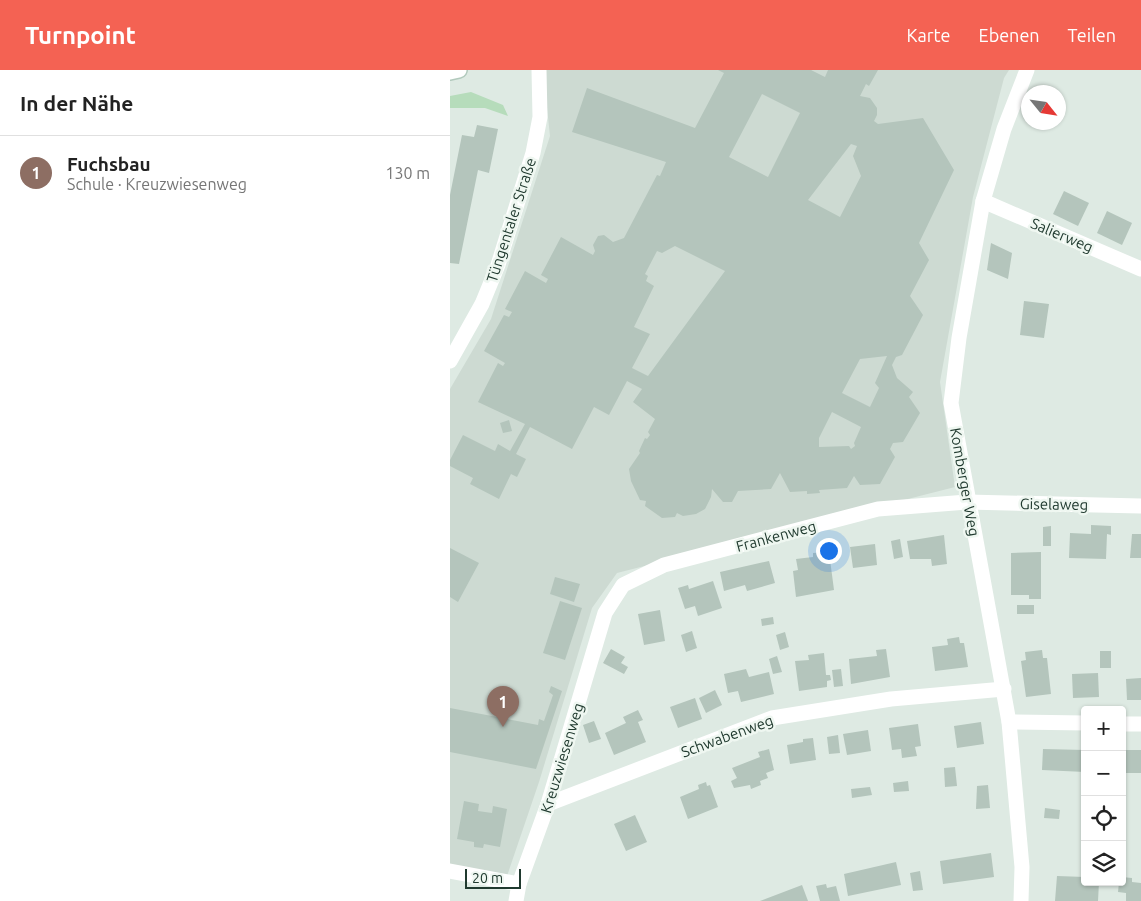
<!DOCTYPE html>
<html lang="de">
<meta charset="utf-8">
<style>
:root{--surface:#fff;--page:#f6f6f6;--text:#222;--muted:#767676;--line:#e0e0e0;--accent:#f46253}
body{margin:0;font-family:Ubuntu,sans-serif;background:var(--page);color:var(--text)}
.controls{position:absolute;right:15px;bottom:15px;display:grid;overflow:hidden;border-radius:5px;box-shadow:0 1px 4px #0004}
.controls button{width:45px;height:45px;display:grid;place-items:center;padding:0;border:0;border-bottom:1px solid var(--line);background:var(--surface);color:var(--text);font:25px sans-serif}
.compass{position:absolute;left:571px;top:15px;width:45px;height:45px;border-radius:50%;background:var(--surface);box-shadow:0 1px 4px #0004;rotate:120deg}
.scale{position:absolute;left:15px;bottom:12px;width:56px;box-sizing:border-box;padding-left:5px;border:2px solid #203a2f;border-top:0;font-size:14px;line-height:18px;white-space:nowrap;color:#203a2f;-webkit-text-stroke:4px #eff7f1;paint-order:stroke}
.you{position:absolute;left:378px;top:480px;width:18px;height:18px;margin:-12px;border:4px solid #fff;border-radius:50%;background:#1a73e8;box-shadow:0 0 0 8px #1a73e833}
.badge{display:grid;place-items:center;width:32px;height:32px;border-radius:50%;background:var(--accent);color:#fff;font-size:16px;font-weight:700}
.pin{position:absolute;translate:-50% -41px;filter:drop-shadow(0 1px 2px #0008)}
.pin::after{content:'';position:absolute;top:26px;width:18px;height:15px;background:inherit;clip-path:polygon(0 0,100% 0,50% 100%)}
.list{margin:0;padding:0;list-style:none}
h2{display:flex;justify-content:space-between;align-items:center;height:65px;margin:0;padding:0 20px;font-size:21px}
h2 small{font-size:16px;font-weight:400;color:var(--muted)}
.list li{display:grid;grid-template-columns:32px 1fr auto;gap:15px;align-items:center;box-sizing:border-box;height:75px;padding:0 20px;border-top:1px solid var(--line)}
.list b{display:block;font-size:19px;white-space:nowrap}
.list p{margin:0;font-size:16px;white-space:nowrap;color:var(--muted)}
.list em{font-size:16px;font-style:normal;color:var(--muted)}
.icon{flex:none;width:28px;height:28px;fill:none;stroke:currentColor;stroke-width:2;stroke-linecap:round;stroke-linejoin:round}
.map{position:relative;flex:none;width:691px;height:831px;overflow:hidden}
header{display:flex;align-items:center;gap:30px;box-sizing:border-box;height:70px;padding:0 25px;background:var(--accent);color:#fff}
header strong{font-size:24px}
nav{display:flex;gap:28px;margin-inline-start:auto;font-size:18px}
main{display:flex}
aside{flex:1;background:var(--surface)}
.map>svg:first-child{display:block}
.built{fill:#cddad2}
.green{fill:#b6dcbb}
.building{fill:#b4c5bc;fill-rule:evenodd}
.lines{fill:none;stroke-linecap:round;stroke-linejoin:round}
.secondary-casing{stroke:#b2cabd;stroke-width:18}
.minor{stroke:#fff;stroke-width:15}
.tertiary{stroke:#fff;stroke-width:15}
.secondary{stroke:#fff;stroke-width:15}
.labels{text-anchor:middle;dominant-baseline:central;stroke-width:5;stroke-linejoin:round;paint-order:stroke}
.street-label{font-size:15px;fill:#203a2f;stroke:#eff7f1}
</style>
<header>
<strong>Turnpoint</strong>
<nav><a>Karte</a><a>Ebenen</a><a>Teilen</a></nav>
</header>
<main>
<aside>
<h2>In der Nähe<small></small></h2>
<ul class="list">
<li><span class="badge" style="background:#8d6e63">1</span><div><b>Fuchsbau</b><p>Schule · Kreuzwiesenweg</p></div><em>130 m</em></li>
</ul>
</aside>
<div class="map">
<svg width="691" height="831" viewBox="0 0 691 831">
<rect width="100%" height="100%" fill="#deeae3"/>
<polygon class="built" points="93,0 559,0 554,8 523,127 490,312 505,417 167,503 142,538 89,712 56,809 0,799 0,319 41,249 100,66"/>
<polygon class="green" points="21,22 53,35 58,46 35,38 0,38 0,26"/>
<g class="building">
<path d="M268 0H361L375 7 378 0H428L419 16 416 14 410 26 420 28 427 38V45L424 51 428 54 473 48 504 100 469 173 479 190 460 226 473 245 452 285 446 287 442 295 447 308 463 322 459 327 470 343 453 372 443 373 440 379 445 387 430 414 410 415 404 406 397 418 369 420 370 423 357 424V421L340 422 330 403 321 419 288 421 282 432H273L262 419 261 427 255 439 246 444 233 446 227 443 225 447 212 448 195 436 196 431 190 430 181 411 179 399 190 383 189 381 195 368 197 369 200 365 198 362 205 349 183 332 192 319 177 311 159 345 144 337 122 379 80 357 66 384 76 389 67 407 61 404 49 429 20 414 23 408 0 396V390L13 365 45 381 48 374 60 381 75 354 28 332 48 293 53 296 55 293 34 281 54 245 59 247 62 242 55 239 75 201 96 213 98 209 91 205 111 167 143 185 145 181 143 175 148 166 154 165 163 172 174 168 207 105 210 106 216 92 122 62 137 18 245 58 274 3ZM312 24 350 43 318 107 279 87ZM401 74 407 76 403 86 411 106 390 147 358 130ZM225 176 275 201 198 306 182 298 200 264 184 257 204 216 196 211 198 206 195 204 207 181 212 183ZM437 286 425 313 429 318 420 337 392 323 410 289ZM382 342 411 357 404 373 405 376 401 379 399 376 369 377V368Z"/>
<polygon points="27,55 48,59 39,103 28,100 9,194 0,193 0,125 12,65 24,67"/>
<polygon points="614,121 639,133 628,156 603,144"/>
<polygon points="657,141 682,153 672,175 647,163"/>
<polygon points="541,173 562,183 558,209 537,200"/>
<polygon points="574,231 599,234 594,268 570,265"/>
<polygon points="59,350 62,361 53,363 50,353"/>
<polygon points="641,455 661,456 661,465 657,464 656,489 619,488 620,463 641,464"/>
<polygon points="601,456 601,476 593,476 593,457"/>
<polygon points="682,464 691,464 691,488 680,488"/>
<polygon points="494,465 497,494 482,496 481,489 460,489 457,471"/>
<polygon points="450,469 453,487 444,489 441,471"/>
<polygon points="425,474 427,495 403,498 400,477"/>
<polygon points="0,478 29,493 8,532 0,527"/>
<polygon points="379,482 384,520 346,527 343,501 348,500 346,489 363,487 363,483"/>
<polygon points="591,482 591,529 579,529 579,525 561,525 561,483"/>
<polygon points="319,491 325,513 297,521 295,515 274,521 270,502"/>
<polygon points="105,507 130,514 124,532 100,524"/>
<polygon points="263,511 272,538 248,546 245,536 235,539 228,518 238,515 239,519"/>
<polygon points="110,531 132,538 115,590 93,583"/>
<rect x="567" y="535" width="17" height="9"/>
<polygon points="210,540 215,571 194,575 188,544"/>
<polygon points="323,547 324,554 312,556 311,549"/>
<polygon points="242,561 247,578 236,582 231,565"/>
<polygon points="335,562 339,577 330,580 326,565"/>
<polygon points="509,567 510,573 514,573 518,597 485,601 482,577 498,575 497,569"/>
<polygon points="161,579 175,587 171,593 178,597 174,604 153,593"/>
<polygon points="436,579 440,607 401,614 399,589 427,586 426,580"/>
<polygon points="592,580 593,588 597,588 601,624 576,627 571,591 576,590 575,582"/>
<rect x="650" y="581" width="11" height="17"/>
<polygon points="374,583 376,605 380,605 381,610 377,611 377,617 349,621 345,591 359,590 358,585"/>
<polygon points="327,586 332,602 323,604 319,589"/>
<polygon points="296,599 299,607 319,602 324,624 291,632 288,621 278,623 274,604"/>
<polygon points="391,599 393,616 384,617 382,600"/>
<polygon points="648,603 649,627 623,628 622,604"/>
<polygon points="691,608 691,630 677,630 676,609"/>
<polygon points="101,616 112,621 86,699 0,682 0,638 88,655 89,649 94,651 103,625 99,622"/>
<polygon points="265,620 272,635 256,643 249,628"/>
<polygon points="245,628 252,649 228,658 220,637"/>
<polygon points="188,640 193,650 188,652 196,672 164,685 155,663 176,653 173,647"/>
<polygon points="144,651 151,669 139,673 133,655"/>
<polygon points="531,652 534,674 507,678 504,656"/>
<polygon points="468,654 471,676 465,677 467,686 452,688 451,679 442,680 439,658"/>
<polygon points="418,660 421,681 397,685 393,664"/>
<polygon points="388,665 390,683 379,684 377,667"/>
<polygon points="363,668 366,690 340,694 337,675 353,672 353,669"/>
<polygon points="319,679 324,700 316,703 318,708 310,711 311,715 301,719 300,715 284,718 281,711 287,708 282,698 310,687 308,682"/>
<polygon points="593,679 635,680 635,702 592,700"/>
<rect x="672" y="680" width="19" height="23"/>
<polygon points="505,697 507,716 495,717 494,698"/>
<polygon points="458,711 459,721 444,722 443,713"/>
<polygon points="256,712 257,716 260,715 268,737 238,749 230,727 249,719 248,715"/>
<polygon points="538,715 540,738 526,739 527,716"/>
<polygon points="420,717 422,725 402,728 401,719"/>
<polygon points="14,731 29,734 28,741 42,743 43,736 57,739 50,777 34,774 33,778 24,777 24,772 7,769"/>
<polygon points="595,738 610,740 609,749 594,748"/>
<polygon points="185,745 197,772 176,781 164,754"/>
<polygon points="541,783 544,807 493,814 490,791"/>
<polygon points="446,792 451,815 398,826 394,804"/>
<polygon points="470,801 473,820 463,821 460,803"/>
<polygon points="607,806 635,807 635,812 649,812 648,831 605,831"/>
<polygon points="672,807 682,808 682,812 691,813 691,831 676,831 676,823 668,822 669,812 672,812"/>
<polygon points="376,814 377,818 386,816 390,831 370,831 366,816"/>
<polygon points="352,815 358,831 310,831"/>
</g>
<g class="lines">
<g class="secondary-casing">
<polyline id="secondary" points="0,2 9,0"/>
</g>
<g class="minor">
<polyline points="533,131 691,199"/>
<polyline points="559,652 635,653"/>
<polyline points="672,654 691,654"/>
<polyline points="98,734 322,648 441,629 554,619"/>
<polyline points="0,801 69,814"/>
<polyline points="66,831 69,814 98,734 155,543 173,515 214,495 428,439 517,432 691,436"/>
<polyline points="571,831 572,797 559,652 501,333 509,268 533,131 554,59 577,0"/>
</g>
<polyline class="tertiary" points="0,291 32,234 48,195 83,83 90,47 89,0"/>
<use href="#secondary" class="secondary"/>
</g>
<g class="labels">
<g class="street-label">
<text transform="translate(61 150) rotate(-72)">Tüngentaler Straße</text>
<text transform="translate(612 165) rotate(23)">Salierweg</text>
<text transform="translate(515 412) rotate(80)">Komberger Weg</text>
<text transform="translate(604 434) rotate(1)">Giselaweg</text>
<text transform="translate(326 466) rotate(-15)">Frankenweg</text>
<text transform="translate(277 666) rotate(-20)">Schwabenweg</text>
<text transform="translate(112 688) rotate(-73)">Kreuzwiesenweg</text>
</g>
</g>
</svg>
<div class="controls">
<button>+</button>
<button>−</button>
<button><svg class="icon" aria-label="locate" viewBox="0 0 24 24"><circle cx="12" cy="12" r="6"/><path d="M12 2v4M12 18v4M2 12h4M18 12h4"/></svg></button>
<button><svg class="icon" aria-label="layers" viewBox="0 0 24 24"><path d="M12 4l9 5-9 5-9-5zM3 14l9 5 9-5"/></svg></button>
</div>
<svg class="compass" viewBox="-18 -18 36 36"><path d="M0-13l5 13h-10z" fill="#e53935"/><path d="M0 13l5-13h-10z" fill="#767676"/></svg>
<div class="scale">20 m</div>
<div class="you"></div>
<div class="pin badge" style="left:53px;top:657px;background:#8d6e63">1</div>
</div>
</main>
